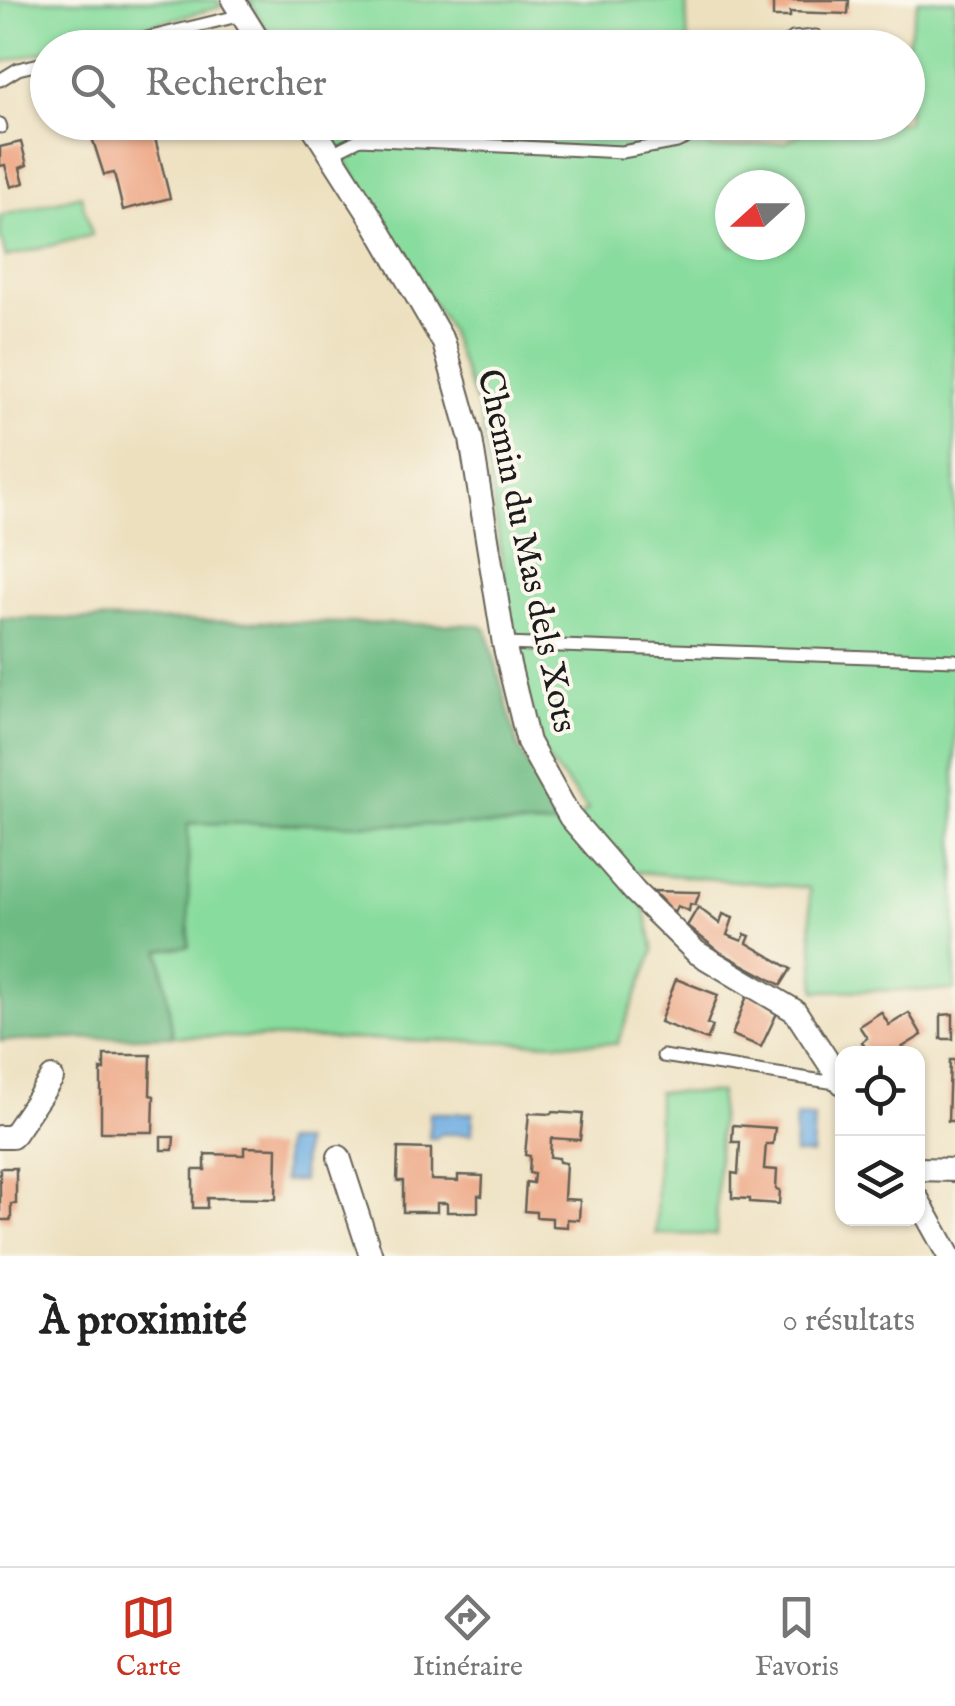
<!DOCTYPE html>
<html lang="fr">
<meta charset="utf-8">
<style>
:root{--surface:#fff;--page:#f2f2f2;--text:#222;--muted:#767676;--line:#e0e0e0;--accent:#c8321e}
body{margin:0;font-family:"IM FELL English",serif;background:var(--page);color:var(--text)}
.controls{position:absolute;right:30px;bottom:30px;display:grid;overflow:hidden;border-radius:20px;box-shadow:0 2px 8px #0004}
.controls button{width:90px;height:90px;display:grid;place-items:center;padding:0;border:0;border-bottom:2px solid var(--line);background:var(--surface);color:var(--text);font:50px sans-serif}
.compass{position:absolute;left:715px;top:170px;width:90px;height:90px;border-radius:50%;background:var(--surface);box-shadow:0 2px 8px #0004;rotate:249deg}
.list{margin:0;padding:0;list-style:none}
h2{display:flex;justify-content:space-between;align-items:center;height:130px;margin:0;padding:0 40px;font-size:42px}
h2 small{font-size:32px;font-weight:400;color:var(--muted)}
.icon{flex:none;width:55px;height:55px;fill:none;stroke:currentColor;stroke-width:2;stroke-linecap:round;stroke-linejoin:round}
.map{position:relative;flex:none;width:955px;height:1256px;overflow:hidden}
.search{position:absolute;background:var(--surface);box-shadow:0 2px 8px #0004;left:30px;right:30px;top:30px;height:110px;display:flex;align-items:center;gap:25px;box-sizing:border-box;padding:0 35px;border-radius:55px;color:var(--muted);font-size:38px}
.sheet{height:310px;background:var(--surface)}
nav{display:flex;justify-content:space-around;align-items:center;box-sizing:border-box;height:140px;border-top:2px solid var(--line);background:var(--surface);font-size:28px;color:var(--muted)}
nav a{display:grid;justify-items:center;gap:5px}
nav .on{color:var(--accent)}
.map>svg:first-child{display:block}
.green{fill:#88dc9d;stroke:#527c5c;stroke-width:2.5;fill-rule:evenodd}
.forest{fill:#6ebc84;stroke:#456c50;stroke-width:2.5}
.water{fill:#6eade1;stroke:#45647e;stroke-width:2.5}
.building{fill:#ec9f7a}
.lines{fill:none;stroke-linecap:round;stroke-linejoin:round}
.service-casing{stroke:#656155;stroke-width:15}
.minor-casing{stroke:#656155;stroke-width:26}
.service{stroke:#fff;stroke-width:11}
.minor{stroke:#fff;stroke-width:22}
.labels{text-anchor:middle;dominant-baseline:central;stroke-width:8;stroke-linejoin:round;paint-order:stroke}
.street-label{font-size:35px;fill:#1c1c1c;stroke:#fbf7ec}
</style>
<div class="map">
<svg width="955" height="1256" viewBox="0 0 955 1256">
<rect width="100%" height="100%" fill="#fbf7ec"/>
<filter id="ink" filterUnits="userSpaceOnUse"><feTurbulence type="fractalNoise" baseFrequency=".01" numOctaves="2"/><feDisplacementMap in="SourceGraphic" scale="20" xChannelSelector="R" yChannelSelector="G"/><feConvolveMatrix kernelMatrix="1 2 1 2 8 2 1 2 1" color-interpolation-filters="sRGB"/></filter>
<filter id="wash" filterUnits="userSpaceOnUse"><feTurbulence type="fractalNoise" baseFrequency=".0048" numOctaves="4" result="noise"/><feDisplacementMap in="SourceGraphic" scale="40" xChannelSelector="R" yChannelSelector="G"/><feGaussianBlur stdDeviation="2.25" result="paint"/><feColorMatrix in="noise" values="0 0 0 0 0 0 0 0 0 0 0 0 0 0 0 0 0 1.4 0 .05"/><feComposite in="paint" operator="in"/></filter>
<g filter="url(#wash)">
<rect width="100%" height="100%" fill="#ede0bf"/>
<g class="green">
<polygon points="0,0 218,0 221,7 63,47 48,48 47,51 0,63"/>
<polygon points="249,0 686,0 688,47 276,47"/>
<path d="M918 0H955V990L816 991 809 888 637 872 654 951 617 1044 173 1036 160 950 189 946 187 823 562 826 588 810 536 745 510 615 480 414 447 326 322 123H695L712 149 786 142 818 123 908 122 906 47ZM730 185H790V245H730Z"/>
<polygon points="81,195 92,235 6,257 0,235 0,216"/>
<polygon points="658,1092 720,1093 716,1235 656,1234"/>
</g>
<polygon class="forest" points="0,618 479,625 487,630 518,747 562,826 188,823 189,946 160,950 173,1036 0,1041"/>
<g class="water">
<polygon points="430,1113 473,1113 472,1134 441,1134 436,1138 429,1138"/>
<polygon points="796,1117 814,1118 812,1155 794,1154"/>
<polygon points="284,1142 303,1142 302,1181 283,1181"/>
</g>
<g id="blocks">
<g class="building">
<polygon points="773,0 849,0 848,14 790,12 790,17 773,17"/>
<polygon points="87,122 151,122 170,198 123,210 114,173 104,175"/>
<polygon points="21,142 27,165 20,168 24,183 11,187 5,165 0,166 0,147"/>
<polygon points="653,891 694,892 700,892 695,905 690,904 689,911 677,906 674,913"/>
<polygon points="698,907 720,924 723,914 733,918 727,935 742,941 745,934 750,936 747,943 791,969 781,985 720,952 687,926"/>
<polygon points="676,979 718,995 707,1024 713,1026 707,1040 660,1022"/>
<polygon points="748,993 778,1011 761,1047 732,1035"/>
<polygon points="881,1012 889,1025 909,1013 922,1035 891,1054 869,1054 862,1042 867,1038 859,1026"/>
<polygon points="953,1014 953,1039 941,1039 941,1015"/>
<polygon points="104,1055 151,1055 150,1095 154,1096 153,1132 101,1132 101,1069 104,1070"/>
<polygon points="950,1060 955,1060 955,1121 948,1121"/>
<polygon points="552,1112 583,1114 580,1140 551,1138 550,1157 559,1158 559,1162 566,1163 564,1199 580,1200 579,1220 567,1219 567,1227 552,1226 552,1218 536,1217 536,1212 524,1211 526,1182 533,1183 534,1174 529,1173 530,1156 525,1155 529,1113 551,1114"/>
<polygon points="733,1125 775,1128 773,1144 766,1144 764,1169 777,1170 776,1189 780,1190 779,1204 750,1202 750,1199 732,1198 732,1173 738,1174 740,1142 732,1142"/>
<polygon points="161,1137 174,1137 173,1150 161,1150"/>
<polygon points="244,1147 277,1148 276,1199 207,1198 207,1208 193,1208 193,1170 205,1170 205,1154 244,1155"/>
<polygon points="398,1148 431,1149 431,1180 458,1181 458,1175 483,1176 482,1196 478,1195 478,1212 447,1212 447,1203 437,1203 437,1212 403,1212 403,1181 397,1181"/>
<polygon points="0,1168 16,1168 16,1204 11,1204 11,1220 0,1220"/>
</g>
</g>
</g>
<g filter="url(#ink)">
<use href="#blocks" fill-opacity="0" stroke="#656155" stroke-width="2.5"/>
<g class="lines">
<g class="service-casing">
<g id="service">
<polyline points="106,48 242,15"/>
<polyline points="781,48 793,38 816,36"/>
<polyline points="0,80 18,69 48,62"/>
<polyline points="0,124 1,127"/>
<polyline points="330,154 360,139 622,152 677,142 703,130 712,122"/>
<polyline points="504,644 955,660"/>
<polyline points="663,1056 842,1084"/>
</g>
</g>
<g class="minor-casing">
<g id="minor">
<polyline points="233,0 263,48"/>
<polyline points="310,122 374,222 444,343 471,439 504,644 528,742 570,817 635,892 696,952 795,1011 842,1083"/>
<polyline points="0,1137 12,1137 52,1078"/>
<polyline points="339,1157 371,1256"/>
<polyline points="918,1169 955,1170"/>
<polyline points="918,1200 949,1256"/>
</g>
</g>
<use href="#service" class="service"/>
<use href="#minor" class="minor"/>
</g>
</g>
<g class="labels">
<g class="street-label">
<text transform="translate(526 551) rotate(78)">Chemin du Mas dels Xots</text>
</g>
</g>
</svg>
<div class="controls">
<button><svg class="icon" aria-label="locate" viewBox="0 0 24 24"><circle cx="12" cy="12" r="6"/><path d="M12 2v4M12 18v4M2 12h4M18 12h4"/></svg></button>
<button><svg class="icon" aria-label="layers" viewBox="0 0 24 24"><path d="M12 4l9 5-9 5-9-5zM3 14l9 5 9-5"/></svg></button>
</div>
<svg class="compass" viewBox="-18 -18 36 36"><path d="M0-13l5 13h-10z" fill="#e53935"/><path d="M0 13l5-13h-10z" fill="#767676"/></svg>
<div class="search"><svg class="icon" aria-label="search" viewBox="0 0 24 24"><circle cx="10" cy="10" r="6"/><path d="M15 15l6 6"/></svg>Rechercher</div>
</div>
<section class="sheet">
<h2>À proximité<small>0 résultats</small></h2>
<ul class="list">
</ul>
</section>
<nav>
<a class="on"><svg class="icon" aria-label="map" viewBox="0 0 24 24"><path d="M3 6l6-2 6 2 6-2v14l-6 2-6-2-6 2zM9 4v14M15 6v14"/></svg>Carte</a>
<a><svg class="icon" aria-label="directions" viewBox="0 0 24 24"><path d="M12 3l9 9-9 9-9-9zM9 14v-3h6M13 9l2 2-2 2"/></svg>Itinéraire</a>
<a><svg class="icon" aria-label="saved" viewBox="0 0 24 24"><path d="M7 4h10v16l-5-4-5 4z"/></svg>Favoris</a>
</nav>
